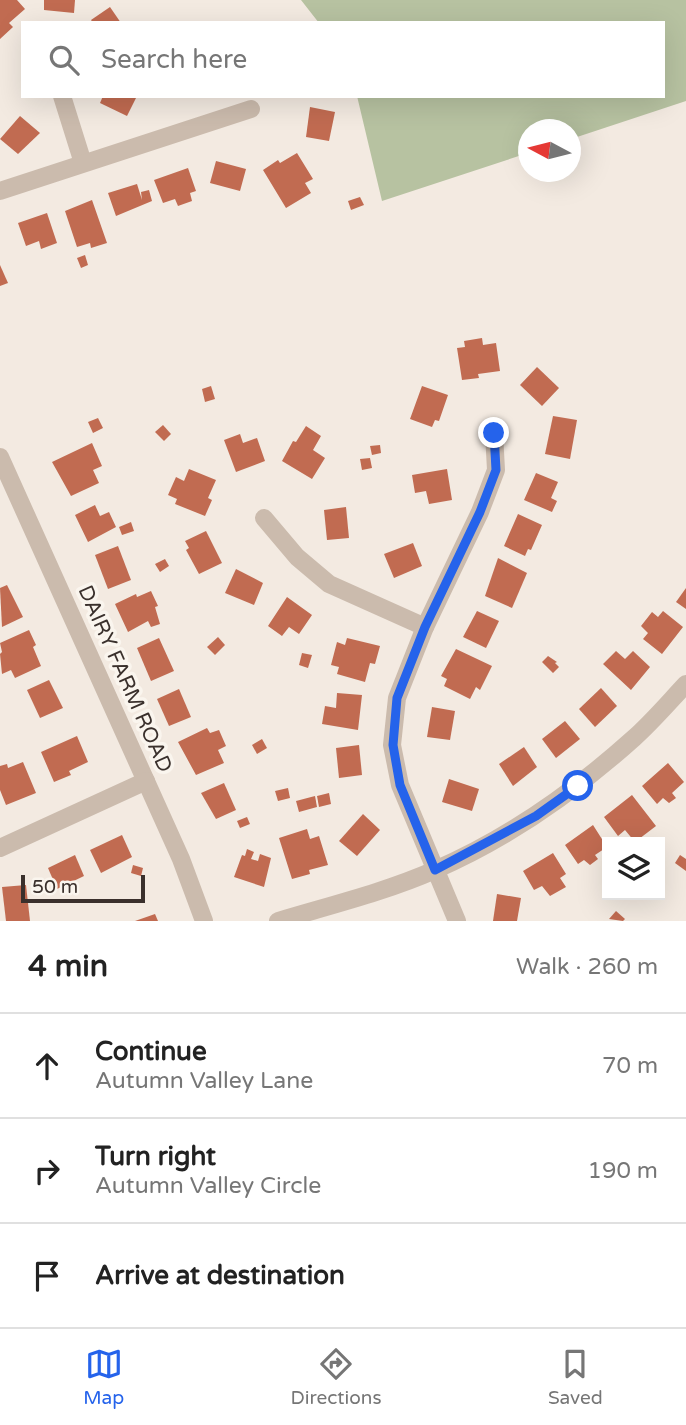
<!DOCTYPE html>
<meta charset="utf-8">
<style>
:root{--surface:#fff;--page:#f6f6f6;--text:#222;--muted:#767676;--line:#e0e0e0;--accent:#2563eb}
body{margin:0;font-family:"Varela Round",sans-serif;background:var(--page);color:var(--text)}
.controls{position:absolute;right:21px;bottom:21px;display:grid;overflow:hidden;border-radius:0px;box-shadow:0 7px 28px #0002}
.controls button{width:63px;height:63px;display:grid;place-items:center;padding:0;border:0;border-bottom:2px solid var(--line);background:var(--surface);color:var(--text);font:35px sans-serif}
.compass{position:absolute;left:518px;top:119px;width:63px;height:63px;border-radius:50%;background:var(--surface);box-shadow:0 7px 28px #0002;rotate:277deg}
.scale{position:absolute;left:21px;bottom:18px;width:124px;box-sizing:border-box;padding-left:7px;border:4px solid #3a302c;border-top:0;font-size:19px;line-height:24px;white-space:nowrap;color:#3a302c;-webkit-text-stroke:5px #faf5ee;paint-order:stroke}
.stop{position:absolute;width:21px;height:21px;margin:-16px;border:5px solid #2563eb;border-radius:50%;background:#fff}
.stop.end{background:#2563eb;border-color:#fff;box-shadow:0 2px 7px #0008}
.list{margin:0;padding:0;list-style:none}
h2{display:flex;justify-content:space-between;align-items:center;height:91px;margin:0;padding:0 28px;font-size:30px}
h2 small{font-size:23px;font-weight:400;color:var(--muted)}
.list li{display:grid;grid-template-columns:46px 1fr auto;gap:21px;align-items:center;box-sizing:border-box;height:105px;padding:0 28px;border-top:2px solid var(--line)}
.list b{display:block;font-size:26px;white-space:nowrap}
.list p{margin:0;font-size:23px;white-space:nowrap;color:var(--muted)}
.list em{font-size:23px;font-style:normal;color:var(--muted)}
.icon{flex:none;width:38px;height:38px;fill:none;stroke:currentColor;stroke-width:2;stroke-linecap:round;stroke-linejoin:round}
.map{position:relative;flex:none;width:686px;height:921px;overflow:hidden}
.search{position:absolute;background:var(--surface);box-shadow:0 7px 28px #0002;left:21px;right:21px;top:21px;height:77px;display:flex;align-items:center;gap:18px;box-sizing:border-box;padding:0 24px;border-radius:0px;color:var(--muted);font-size:26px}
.sheet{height:406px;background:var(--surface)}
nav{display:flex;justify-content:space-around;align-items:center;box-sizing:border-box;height:98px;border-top:2px solid var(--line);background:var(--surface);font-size:19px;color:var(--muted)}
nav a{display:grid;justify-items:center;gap:4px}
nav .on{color:var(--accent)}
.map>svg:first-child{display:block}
.green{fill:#b7c2a1}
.building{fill:#c16b51}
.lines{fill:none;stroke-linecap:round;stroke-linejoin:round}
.street{stroke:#cbbbad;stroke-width:18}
.route{stroke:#2563eb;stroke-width:9}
.labels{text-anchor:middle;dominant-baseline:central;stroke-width:7;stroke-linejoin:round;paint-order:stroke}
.street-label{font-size:21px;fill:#3a302c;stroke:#faf5ee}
</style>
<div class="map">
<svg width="686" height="921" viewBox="0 0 686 921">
<rect width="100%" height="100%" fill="#f3eae1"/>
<polygon class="green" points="301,0 686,0 686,101 571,139 570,130 528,130 528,153 382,201 357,96 663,96 663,23 319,23"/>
<g class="building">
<polygon points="0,0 17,0 25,9 9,23 13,27 0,39"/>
<polygon points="44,0 75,0 74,13 44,10"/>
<polygon points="110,7 121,23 93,23 91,20"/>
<polygon points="103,96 137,96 127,116 100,103"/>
<polygon points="310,107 335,112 329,141 306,137"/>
<polygon points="20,116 40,133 18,154 0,139"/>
<polygon points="297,153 313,179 305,183 311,193 286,208 263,170 278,160 280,163"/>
<polygon points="216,161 246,169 240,191 210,183"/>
<polygon points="188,168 196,191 190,193 192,201 178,206 175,199 163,203 154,180"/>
<polygon points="137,184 142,200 141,192 149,190 152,201 116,216 108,193"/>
<polygon points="360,197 364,205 351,210 348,201"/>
<polygon points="92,200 107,243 91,248 90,243 77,247 65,211"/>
<polygon points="47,213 57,243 41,249 39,241 26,246 18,223"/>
<polygon points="85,255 88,265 81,268 77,258"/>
<polygon points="0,265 8,283 0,286"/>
<polygon points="482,338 483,345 496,343 500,371 478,374 479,378 462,380 457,348 465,347 464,341"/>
<polygon points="537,367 559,388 542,406 520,385"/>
<polygon points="211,386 215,399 205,402 202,389"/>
<polygon points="422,386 448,395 439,421 435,420 432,427 410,419"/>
<polygon points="553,416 577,420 570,459 545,454"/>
<polygon points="98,418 103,428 93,433 88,422"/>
<polygon points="163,425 171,434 164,441 155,432"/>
<polygon points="306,426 321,436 313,450 325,458 312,479 282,461 293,441 296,442"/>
<polygon points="240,434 243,443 257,438 265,461 236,472 224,440"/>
<polygon points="92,443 102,466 93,470 99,483 71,496 52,462"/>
<polygon points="380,445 381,453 372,455 370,446"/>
<polygon points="370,458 372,468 362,470 360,459"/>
<polygon points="189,469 216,480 208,498 212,500 205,516 175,504 177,499 168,495 176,477 184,481"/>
<polygon points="447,469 452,500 429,504 426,491 415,493 412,475"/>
<polygon points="536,473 558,482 551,498 557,501 552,512 524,500"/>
<polygon points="95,505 100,516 109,512 116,527 88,542 75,515"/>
<polygon points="346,507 349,538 327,540 324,510"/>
<polygon points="518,514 542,525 531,550 528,549 525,556 504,546"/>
<polygon points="131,522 134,531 122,535 119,527"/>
<polygon points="206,531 222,563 199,574 186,550 189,548 185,541"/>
<polygon points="413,543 422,566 394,578 384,554"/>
<polygon points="118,546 131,580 108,589 95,555"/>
<polygon points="498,558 527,573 512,608 485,596"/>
<polygon points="165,559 169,566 160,572 155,564"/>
<polygon points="236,569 263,583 254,605 225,593"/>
<polygon points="7,585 23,617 2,627 0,588"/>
<polygon points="686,588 686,609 676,602"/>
<polygon points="151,591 158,606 155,607 160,624 151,627 148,621 128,632 115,604 136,594 137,597"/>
<polygon points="287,597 312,615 299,634 289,627 282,636 268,626"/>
<polygon points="477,611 499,621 486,648 463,637"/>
<polygon points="663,611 683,627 662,654 643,639 648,633 641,626 652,612 658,617"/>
<polygon points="29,630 36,645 33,647 41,666 15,678 11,670 2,674 0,654 2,652 0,643"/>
<polygon points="218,637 225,645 215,655 207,647"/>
<polygon points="159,638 174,671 151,681 137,648"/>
<polygon points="347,638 380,646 375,664 370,663 365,682 337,674 339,667 331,665 337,642 345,645"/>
<polygon points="456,649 492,666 480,690 476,687 470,699 444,686 447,679 441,676"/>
<polygon points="616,651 625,659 633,651 650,667 631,690 603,664"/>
<polygon points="302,653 312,655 308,668 299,665"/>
<polygon points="548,656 557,662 555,663 559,667 553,673 542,662"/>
<polygon points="49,680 63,708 40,718 27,690"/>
<polygon points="601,688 617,706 595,727 579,709"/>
<polygon points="179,689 191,717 169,726 157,699"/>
<polygon points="337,693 362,695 358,730 322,724 325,706 336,708"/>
<polygon points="432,707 455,711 450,740 427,737"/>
<polygon points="565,721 580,739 556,758 542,739"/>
<polygon points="207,728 210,733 219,730 226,746 218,750 224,763 196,775 178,742"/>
<polygon points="77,736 88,762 69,771 71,775 54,782 41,752"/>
<polygon points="262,739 267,748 257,754 252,745"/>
<polygon points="359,745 362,775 339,778 336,748"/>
<polygon points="524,747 537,767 513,786 499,764"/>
<polygon points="23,762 36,793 6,805 0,790 0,766 7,764 8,768"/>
<polygon points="668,763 684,782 672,793 676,798 669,803 663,798 657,804 642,786"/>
<polygon points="449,779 479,789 472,811 442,802"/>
<polygon points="224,783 236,810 216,819 201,793"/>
<polygon points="288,788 290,798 278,801 275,791"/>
<polygon points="329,793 331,804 319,807 317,796"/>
<polygon points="632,795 656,826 635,842 625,830 618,836 604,817"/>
<polygon points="315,796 317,807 299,812 296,801"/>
<polygon points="363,814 380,830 357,856 339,841"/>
<polygon points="247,817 250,824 240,828 237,821"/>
<polygon points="593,825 607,847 595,855 598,859 590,865 584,860 578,864 565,845"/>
<polygon points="307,829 310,839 319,836 328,865 309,870 310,874 292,879 279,838"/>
<polygon points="122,835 132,857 101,873 90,850"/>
<polygon points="247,849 254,852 251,859 258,861 260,854 271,858 264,887 234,877 242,855 245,856"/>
<polygon points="553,853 566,874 560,878 566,887 550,896 542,886 534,890 523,871"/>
<polygon points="75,855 84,876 57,889 48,868"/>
<polygon points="680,855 686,859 686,871 675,863"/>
<polygon points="133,865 143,868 141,876 131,873"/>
<polygon points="26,885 30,921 6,921 2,887"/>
<polygon points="497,894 521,898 517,921 493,921"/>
<polygon points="616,911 625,919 623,921 609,919"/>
<polygon points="155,914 158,921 135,921"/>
</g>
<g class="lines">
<g class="street">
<polyline points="62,96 83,163"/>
<polyline points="0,191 251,109"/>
<polyline points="0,457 181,859 204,921"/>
<polyline points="264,518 297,557 329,584 425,627"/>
<polyline points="0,848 146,781"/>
<path d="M278 921C331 905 385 892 435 870 509 838 575 791 634 738 653 721 669 702 686 684"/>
<polyline points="457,921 400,785 392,745 397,698 425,627 480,512 496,470 494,433"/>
</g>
</g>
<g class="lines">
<polyline class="route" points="494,433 496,470 480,512 425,627 397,698 393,745 400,785 435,870 536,816 578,786"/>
</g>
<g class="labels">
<g class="street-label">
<text transform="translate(125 679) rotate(66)">DAIRY FARM ROAD</text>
</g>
</g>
</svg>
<div class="controls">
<button><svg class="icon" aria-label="layers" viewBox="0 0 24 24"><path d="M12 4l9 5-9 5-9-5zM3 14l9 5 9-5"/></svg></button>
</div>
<svg class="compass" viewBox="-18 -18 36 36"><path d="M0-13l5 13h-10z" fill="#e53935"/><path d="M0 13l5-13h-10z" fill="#767676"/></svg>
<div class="scale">50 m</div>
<div class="stop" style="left:578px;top:786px"></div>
<div class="stop end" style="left:494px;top:433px"></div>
<div class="search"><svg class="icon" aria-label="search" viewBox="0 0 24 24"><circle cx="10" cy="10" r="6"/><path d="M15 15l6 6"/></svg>Search here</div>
</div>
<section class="sheet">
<h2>4 min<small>Walk · 260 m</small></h2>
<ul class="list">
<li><svg class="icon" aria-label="ahead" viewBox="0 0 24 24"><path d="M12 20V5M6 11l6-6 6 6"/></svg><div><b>Continue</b><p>Autumn Valley Lane</p></div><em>70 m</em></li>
<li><svg class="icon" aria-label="right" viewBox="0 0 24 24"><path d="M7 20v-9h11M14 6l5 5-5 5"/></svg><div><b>Turn right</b><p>Autumn Valley Circle</p></div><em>190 m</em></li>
<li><svg class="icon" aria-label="arrive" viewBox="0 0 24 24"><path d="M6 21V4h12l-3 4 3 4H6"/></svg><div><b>Arrive at destination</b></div></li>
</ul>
</section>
<nav>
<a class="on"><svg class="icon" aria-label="map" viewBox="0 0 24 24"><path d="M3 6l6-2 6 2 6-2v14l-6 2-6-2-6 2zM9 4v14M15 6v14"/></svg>Map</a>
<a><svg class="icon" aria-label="directions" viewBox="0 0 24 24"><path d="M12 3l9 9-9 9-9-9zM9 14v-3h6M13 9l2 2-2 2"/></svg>Directions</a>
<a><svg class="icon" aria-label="saved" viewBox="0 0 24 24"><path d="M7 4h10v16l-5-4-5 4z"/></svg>Saved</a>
</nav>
